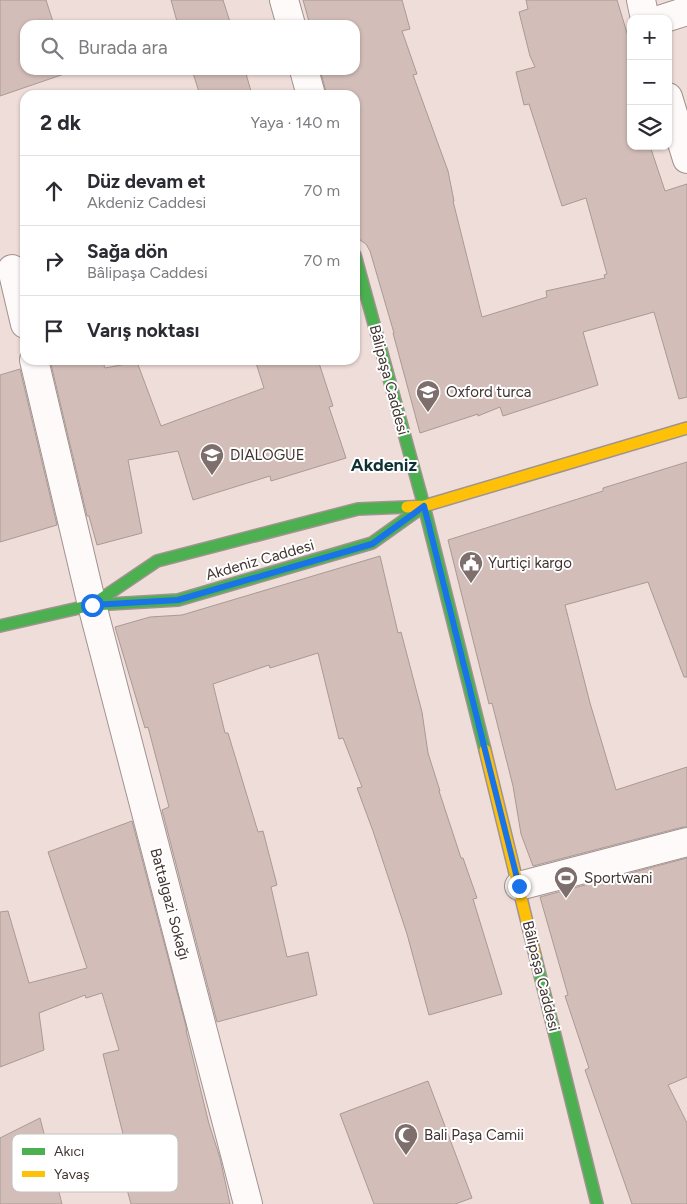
<!DOCTYPE html>
<html lang="tr">
<meta charset="utf-8">
<style>
:root{--surface:#fff;--page:#f7f7f7;--text:#2b2b33;--muted:#7c7c81;--line:#e1e1e2}
body{margin:0;font-family:Figtree,sans-serif;background:var(--page);color:var(--text)}
.controls{position:absolute;right:15px;top:15px;display:grid;overflow:hidden;border-radius:10px;box-shadow:0 1px 4px #0004}
.controls button{width:45px;height:45px;display:grid;place-items:center;padding:0;border:0;border-bottom:1px solid var(--line);background:var(--surface);color:var(--text);font:25px sans-serif}
.stop{position:absolute;width:15px;height:15px;margin:-11px;border:4px solid #1a73e8;border-radius:50%;background:#fff}
.stop.end{background:#1a73e8;border-color:#fff;box-shadow:0 1px 5px #0008}
.list{margin:0;padding:0;list-style:none}
h2{display:flex;justify-content:space-between;align-items:center;height:65px;margin:0;padding:0 20px;font-size:21px}
h2 small{font-size:16px;font-weight:400;color:var(--muted)}
.list li{display:grid;grid-template-columns:32px 1fr auto;gap:15px;align-items:center;box-sizing:border-box;height:70px;padding:0 20px;border-top:1px solid var(--line)}
.list b{display:block;font-size:19px;white-space:nowrap}
.list p{margin:0;font-size:16px;white-space:nowrap;color:var(--muted)}
.list em{font-size:16px;font-style:normal;color:var(--muted)}
.icon{flex:none;width:28px;height:28px;fill:none;stroke:currentColor;stroke-width:2;stroke-linecap:round;stroke-linejoin:round}
.map{position:relative;flex:none;width:687px;height:1204px;overflow:hidden}
.search{position:absolute;background:var(--surface);box-shadow:0 1px 4px #0004;left:20px;top:20px;width:340px;height:55px;display:flex;align-items:center;gap:12px;box-sizing:border-box;padding:0 18px;border-radius:15px;color:var(--muted);font-size:19px}
.panel{position:absolute;background:var(--surface);box-shadow:0 1px 4px #0004;left:20px;top:90px;width:340px;height:275px;border-radius:15px}
.map>svg:first-child{display:block}
.building{fill:#d3bdb8;stroke:#a89a97}
.lines{fill:none;stroke-linecap:round;stroke-linejoin:round}
.street-casing{stroke:#a09390;stroke-width:30}
.fast-casing{stroke:#a09390;stroke-width:14}
.slow-casing{stroke:#a09390;stroke-width:14}
.street{stroke:#fdfaf9;stroke-width:28}
.fast{stroke:#4caf50;stroke-width:11}
.slow{stroke:#ffc107;stroke-width:11}
.route{stroke:#1a73e8;stroke-width:6}
.labels{text-anchor:middle;dominant-baseline:central;stroke-width:4;stroke-linejoin:round;paint-order:stroke}
.street-label{font-size:15px;fill:#413431;stroke:#fff}
.poi-label{font-size:15px;fill:#413431;stroke:#fff;text-anchor:start}
.quarter-label{font-size:18px;font-weight:bold;fill:#0e3134;stroke:#fff}
.key{fill:#fff;stroke:#c6c2c1;stroke-width:1}
.key-label{font-size:14px;fill:#413431}
</style>
<div class="map">
<svg width="687" height="1204" viewBox="0 0 687 1204">
<rect width="100%" height="100%" fill="#efddd9"/>
<g class="building">
<polygon points="0,0 46,0 54,25 25,25 25,70 70,70 70,72 0,96"/>
<polygon points="171,0 223,0 231,25 178,25"/>
<polygon points="303,0 402,0 410,29 402,31 417,74 413,75 448,171 454,201 453,201 482,317 547,297 546,291 605,278 604,275 607,274 586,198 562,206 529,104 524,105 516,72 535,67 530,56 519,12 528,9 526,0 617,0 631,46 631,146 650,146 665,191 687,184 687,397 679,399 654,312 583,332 598,385 503,416 500,407 478,416 478,414 420,433 393,333 394,333 370,251 366,244 360,240 355,227 355,95 327,95 320,70 355,70 355,25 310,25"/>
<polygon points="192,70 245,70 252,95 200,95"/>
<polygon points="50,360 102,360 105,368 137,362 161,426 264,388 255,360 318,360 333,406 329,407 346,458 271,481 270,476 193,500 178,451 128,460 142,533 97,545 89,516 87,516"/>
<polygon points="20,369 57,525 0,542 0,375"/>
<polygon points="687,462 687,677 684,677 648,582 565,605 590,703 616,790 687,767 687,827 683,827 533,866 521,834 513,786 492,703 489,704 448,540 603,491 603,488"/>
<polygon points="380,556 398,633 401,632 422,712 428,753 440,791 439,791 461,858 463,858 477,898 473,899 502,994 429,1015 407,934 373,831 357,788 362,787 343,738 339,739 318,653 270,668 269,665 213,684 225,733 228,733 258,832 263,831 277,885 271,887 287,957 308,952 317,995 217,1022 162,810 169,807 148,727 145,728 115,627 150,617 182,615"/>
<polygon points="132,821 187,1030 186,1030 209,1124 220,1158 230,1204 131,1204 116,1149 126,1146 103,1054 119,1050 102,993 86,998 85,995 39,1013 44,1050 0,1067 0,912 8,911 29,983 87,968 48,852"/>
<polygon points="687,858 687,1077 668,1085 687,1123 687,1204 632,1204 585,1070 589,1068 565,996 568,995 540,897"/>
<polygon points="428,1081 472,1198 455,1204 374,1204 340,1114"/>
<polygon points="40,1118 62,1204 0,1204 0,1138"/>
</g>
<g class="lines">
<g class="street-casing">
<g id="street">
<polyline points="284,0 291,25"/>
<polyline points="641,0 645,19"/>
<polyline points="662,19 687,11"/>
<polyline points="304,70 311,95"/>
<polyline points="668,97 687,159"/>
<polyline points="12,269 25,324"/>
<polyline points="34,360 92,605 248,1204"/>
<polyline points="519,886 687,842"/>
</g>
</g>
<g class="fast-casing">
<g id="fast">
<polyline points="355,255 424,506 485,750"/>
<polyline points="92,605 157,561 358,509 407,507"/>
<polyline points="0,626 92,605 178,600 372,543 424,506"/>
<polyline points="535,955 597,1204"/>
</g>
</g>
<g class="slow-casing">
<g id="slow">
<polyline points="407,507 424,506 687,428"/>
<polyline points="485,750 535,955"/>
</g>
</g>
<use href="#street" class="street"/>
<use href="#fast" class="fast"/>
<use href="#slow" class="slow"/>
</g>
<g class="lines">
<polyline class="route" points="92,605 178,600 372,544 424,506 519,886"/>
</g>
<defs>
<g id="school-pin" transform="scale(1.25)"><path d="M0 17L-7.5 6A9.5 9.5 0 1 1 7.5 6Z" fill="#7e6f6c" stroke="#fff"/><path d="M0-5L7-2L0 1L-7-2ZM-4 1L0 2.5L4 1V4Q0 6-4 4Z" fill="#fff"/></g>
<g id="civic-pin" transform="scale(1.25)"><path d="M0 17L-7.5 6A9.5 9.5 0 1 1 7.5 6Z" fill="#7e6f6c" stroke="#fff"/><path d="M-.6-6.5H3V-4.5H.6V-3L4-1V1h2V6H-6V1h2V-1L-.6-3ZM-1.2 2.5V6h2.4V2.5Z" fill="#fff"/></g>
<g id="stadium-pin" transform="scale(1.25)"><path d="M0 17L-7.5 6A9.5 9.5 0 1 1 7.5 6Z" fill="#7e6f6c" stroke="#fff"/><path d="M0-5a6.5 5 0 1 0 0 10a6.5 5 0 1 0 0-10ZM-3.5-1.8h7v3.6h-7Z" fill="#fff"/></g>
<g id="mosque-pin" transform="scale(1.25)"><path d="M0 17L-7.5 6A9.5 9.5 0 1 1 7.5 6Z" fill="#7e6f6c" stroke="#fff"/><path d="M3.5-4.9A6 6 0 1 0 3.5 4.9A5 5 0 1 1 3.5-4.9Z" fill="#fff"/></g>
</defs>
<g fill-rule="evenodd">
<use href="#school-pin" x="428" y="392"/>
<use href="#school-pin" x="212" y="455"/>
<use href="#civic-pin" x="471" y="563"/>
<use href="#stadium-pin" x="566" y="878"/>
<use href="#mosque-pin" x="406" y="1135"/>
</g>
<g class="labels">
<g class="street-label">
<text transform="translate(389 380) rotate(75)">Bâlipaşa Caddesi</text>
<text transform="translate(260 560) rotate(-16)">Akdeniz Caddesi</text>
<text transform="translate(170 904) rotate(75)">Battalgazi Sokağı</text>
<text transform="translate(541 976) rotate(76)">Bâlipaşa Caddesi</text>
</g>
<g class="poi-label">
<text x="446" y="392">Oxford turca</text>
<text x="230" y="455">DIALOGUE</text>
<text x="488" y="563">Yurtiçi kargo</text>
<text x="584" y="878">Sportwani</text>
<text x="424" y="1135">Bali Paşa Camii</text>
</g>
<g class="quarter-label">
<text x="384" y="465">Akdeniz</text>
</g>
</g>
<rect x="12" y="1134" width="166" height="58" rx="8" class="key"/>
<rect x="22" y="1148" width="23" height="7" fill="#4caf50"/>
<rect x="22" y="1171" width="23" height="6" fill="#ffc107"/>
<g class="key-label">
<text x="54" y="1156">Akıcı</text>
<text x="54" y="1179">Yavaş</text>
</g>
</svg>
<div class="controls">
<button>+</button>
<button>−</button>
<button><svg class="icon" aria-label="layers" viewBox="0 0 24 24"><path d="M12 4l9 5-9 5-9-5zM3 14l9 5 9-5"/></svg></button>
</div>
<div class="stop" style="left:92px;top:605px"></div>
<div class="stop end" style="left:519px;top:886px"></div>
<div class="search"><svg class="icon" aria-label="search" viewBox="0 0 24 24"><circle cx="10" cy="10" r="6"/><path d="M15 15l6 6"/></svg>Burada ara</div>
<section class="panel">
<h2>2 dk<small>Yaya · 140 m</small></h2>
<ul class="list">
<li><svg class="icon" aria-label="ahead" viewBox="0 0 24 24"><path d="M12 20V5M6 11l6-6 6 6"/></svg><div><b>Düz devam et</b><p>Akdeniz Caddesi</p></div><em>70 m</em></li>
<li><svg class="icon" aria-label="right" viewBox="0 0 24 24"><path d="M7 20v-9h11M14 6l5 5-5 5"/></svg><div><b>Sağa dön</b><p>Bâlipaşa Caddesi</p></div><em>70 m</em></li>
<li><svg class="icon" aria-label="arrive" viewBox="0 0 24 24"><path d="M6 21V4h12l-3 4 3 4H6"/></svg><div><b>Varış noktası</b></div></li>
</ul>
</section>
</div>
